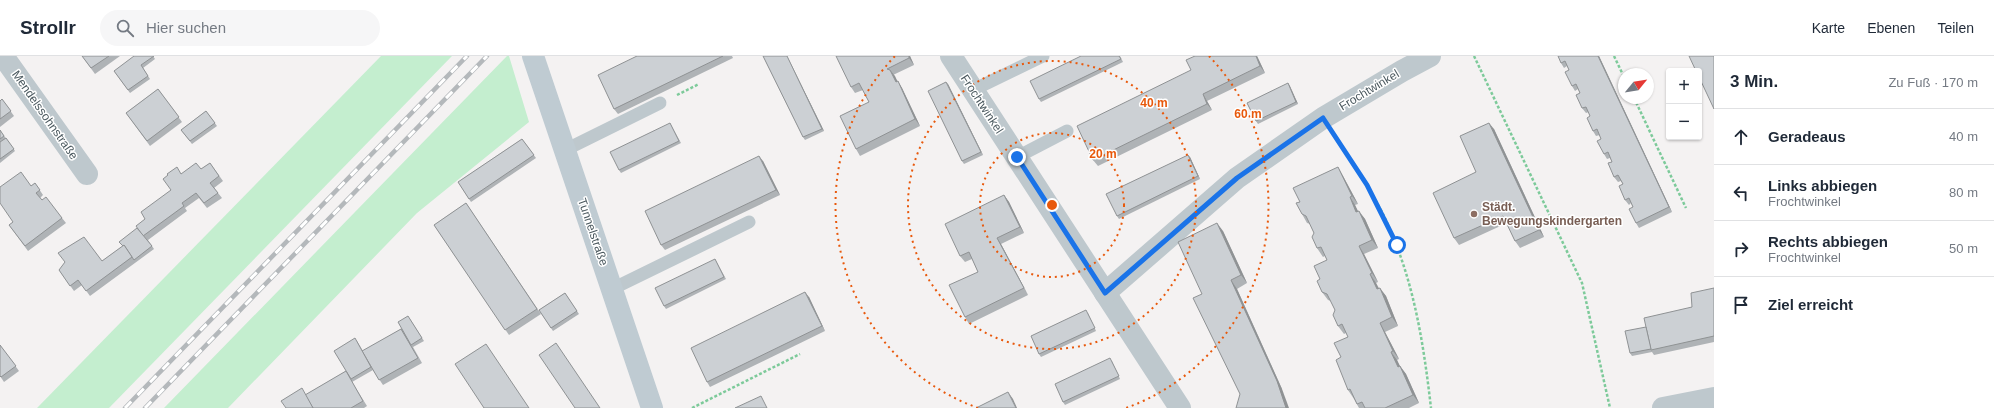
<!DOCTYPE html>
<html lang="de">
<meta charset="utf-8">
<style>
:root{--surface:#fff;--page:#f6f6f7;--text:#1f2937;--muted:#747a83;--line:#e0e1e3}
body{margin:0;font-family:Helvetica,sans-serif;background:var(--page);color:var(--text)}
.controls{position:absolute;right:12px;top:12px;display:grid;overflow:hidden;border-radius:4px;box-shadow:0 1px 3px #0004}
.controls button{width:36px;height:36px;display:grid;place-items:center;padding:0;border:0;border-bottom:1px solid var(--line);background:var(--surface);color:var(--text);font:20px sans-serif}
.compass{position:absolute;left:1618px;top:12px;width:36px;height:36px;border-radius:50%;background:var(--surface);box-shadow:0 1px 3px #0004;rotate:60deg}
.stop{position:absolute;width:12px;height:12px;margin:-9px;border:3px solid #1a73e8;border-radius:50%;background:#fff}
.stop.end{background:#1a73e8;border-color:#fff;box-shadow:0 1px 4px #0008}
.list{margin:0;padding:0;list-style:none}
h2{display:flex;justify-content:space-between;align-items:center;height:52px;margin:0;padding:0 16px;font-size:17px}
h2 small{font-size:13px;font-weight:400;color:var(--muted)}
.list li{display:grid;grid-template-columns:26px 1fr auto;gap:12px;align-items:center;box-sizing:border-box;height:56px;padding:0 16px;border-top:1px solid var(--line)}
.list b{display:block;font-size:15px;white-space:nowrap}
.list p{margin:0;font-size:13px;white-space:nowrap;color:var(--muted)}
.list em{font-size:13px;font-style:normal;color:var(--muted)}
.icon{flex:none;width:22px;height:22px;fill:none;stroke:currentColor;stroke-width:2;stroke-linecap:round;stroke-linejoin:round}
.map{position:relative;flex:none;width:1714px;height:352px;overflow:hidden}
header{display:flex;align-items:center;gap:24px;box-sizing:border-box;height:56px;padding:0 20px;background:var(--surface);border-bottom:1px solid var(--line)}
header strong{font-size:19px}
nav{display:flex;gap:22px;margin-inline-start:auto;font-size:14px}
.search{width:280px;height:36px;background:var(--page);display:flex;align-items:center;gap:10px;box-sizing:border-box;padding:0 14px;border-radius:22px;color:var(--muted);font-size:15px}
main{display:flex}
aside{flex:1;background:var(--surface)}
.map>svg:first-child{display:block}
.green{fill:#c4eecf}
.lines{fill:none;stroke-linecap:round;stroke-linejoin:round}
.path{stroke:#7dca9a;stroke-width:2.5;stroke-dasharray:3 2;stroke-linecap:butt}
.lane{stroke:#bec8cd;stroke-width:13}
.street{stroke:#bec8cd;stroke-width:22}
.secondary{stroke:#bfcbd2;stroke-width:22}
.rail-casing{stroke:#b4b8bb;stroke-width:4.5}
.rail{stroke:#fff;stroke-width:3;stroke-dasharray:9;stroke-linecap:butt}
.wall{fill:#afb3b6}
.shaded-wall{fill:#8f9294}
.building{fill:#ccd0d4;stroke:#8f9294}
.route{stroke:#1a73e8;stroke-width:5}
.ring{fill:none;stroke:#e8590c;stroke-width:2;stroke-dasharray:2 4}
.education-dot{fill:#8d6e63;stroke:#fff;stroke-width:1.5}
.labels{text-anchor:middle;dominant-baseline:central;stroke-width:3;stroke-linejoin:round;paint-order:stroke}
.street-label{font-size:12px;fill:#4a585e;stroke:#fff}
.education-label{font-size:12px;font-weight:bold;fill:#785e54;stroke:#fff;text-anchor:start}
.centre{fill:#e8590c;stroke:#fff;stroke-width:2}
.ring-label{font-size:12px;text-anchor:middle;font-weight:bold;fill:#e8590c;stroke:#fff;stroke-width:3;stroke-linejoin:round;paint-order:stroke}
</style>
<header>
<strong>Strollr</strong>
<div class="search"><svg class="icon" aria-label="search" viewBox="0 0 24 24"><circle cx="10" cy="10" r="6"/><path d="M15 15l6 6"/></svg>Hier suchen</div>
<nav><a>Karte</a><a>Ebenen</a><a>Teilen</a></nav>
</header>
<main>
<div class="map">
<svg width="1714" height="352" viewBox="0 0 1714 352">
<rect width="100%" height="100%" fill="#f4f2f2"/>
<g class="green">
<polygon points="381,0 452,0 109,352 37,352"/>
<polygon points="507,0 509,0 529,66 417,157 228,352 164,352"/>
</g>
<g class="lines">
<g class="path">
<polyline points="1474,0 1582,227 1610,352"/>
<polyline points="1614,0 1624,21"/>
<polyline points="677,39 699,28"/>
<polyline points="1634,42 1686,152"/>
<path d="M1335 81C1351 106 1368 130 1382 156 1413 219 1423 283 1431 352"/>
<polyline points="692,352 800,298"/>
</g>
<g class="lane">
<polyline points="973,34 1043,0"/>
<polyline points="565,94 660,47"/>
<polyline points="1017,101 1067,75"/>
<polyline points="612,233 749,166"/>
</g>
<g class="street">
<polyline points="3,0 87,118"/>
<polyline points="951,0 1180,352"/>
<polyline points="1105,237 1237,122 1323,62 1402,15 1430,0"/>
<polyline points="1663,352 1714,342"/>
</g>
<polyline class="secondary" points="533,0 652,352"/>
<g class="rail-casing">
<g id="rail">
<polyline points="125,352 467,0"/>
<polyline points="145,352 487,0"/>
</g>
</g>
<use href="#rail" class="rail"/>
</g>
<g class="wall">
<polygon points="82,0 120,0 95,18"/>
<polygon points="153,0 155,3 143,12 150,23 130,37 114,15"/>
<polygon points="637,0 732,0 733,2 618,58 614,53"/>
<polygon points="763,0 787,0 824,75 805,84 803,81"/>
<polygon points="910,0 914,9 893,19 897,25 902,32 920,70 860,100 856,93 869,46 863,34 855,37 851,31"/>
<polygon points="1120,0 1123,6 1041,46 1039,43"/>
<polygon points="1257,0 1265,17 1207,45 1212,54 1098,110 1093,104"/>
<polygon points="1558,0 1599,0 1672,156 1639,172 1636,167 1633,151 1631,147 1629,149 1625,144 1623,128 1621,125 1618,126 1614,121 1612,106 1610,102 1607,103 1604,98 1601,83 1600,79 1596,80 1593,75 1590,60 1589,56 1586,57 1582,52 1580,37 1578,33 1575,35 1572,30 1569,14 1567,10 1564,12 1561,7"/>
<polygon points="1288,27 1298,48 1258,68 1256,65"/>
<polygon points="948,28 983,99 964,108 962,105"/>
<polygon points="158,33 182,66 150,90 126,57"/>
<polygon points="2,43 14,60 0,71 0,45"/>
<polygon points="206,55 217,70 192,88 181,74"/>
<polygon points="670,67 681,87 621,117 619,114"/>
<polygon points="1494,73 1544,181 1520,192 1515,185 1507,167 1459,189 1454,182 1476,116"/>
<polygon points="0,74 15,95 0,107"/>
<polygon points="522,83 536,102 471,146 458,126"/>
<polygon points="1190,101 1200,123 1119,163 1117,160"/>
<polygon points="763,105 780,139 665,194 661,189"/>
<polygon points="210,107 223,125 214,132 222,142 207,152 199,142 185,152 187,155 148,184 154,193 90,240 82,229 74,235 59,214 102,205 123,190 145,163 171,134 181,118 201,113"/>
<polygon points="1338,111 1343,120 1358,148 1355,149 1358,155 1365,163 1378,192 1364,198 1378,226 1376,227 1379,232 1386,240 1398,270 1385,276 1399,303 1397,304 1400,310 1406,318 1419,347 1409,352 1359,352 1354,343 1348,334 1341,301 1348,281 1346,277 1344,278 1338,270 1335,254 1331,245 1328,244 1322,236 1320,223 1327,204 1325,200 1323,201 1317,192 1314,177 1310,168 1307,167 1302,158 1300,146"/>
<polygon points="35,127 43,139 40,142 42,144 62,162 66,167 28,195 9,169 13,166 31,130"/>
<polygon points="1004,139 1009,146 1024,177 1001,188 1028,239 969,268 965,261 978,216 972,203 965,206 960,200"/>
<polygon points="466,147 541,258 509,279 434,169"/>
<polygon points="1223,175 1247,227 1237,233 1282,333 1240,338"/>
<polygon points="715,203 726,223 666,253 664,250"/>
<polygon points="1714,232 1714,286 1654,299 1652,296 1632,300 1630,297 1646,271 1692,251"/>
<polygon points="565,237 579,258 553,275 539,254"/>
<polygon points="809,241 825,275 710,331 707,326"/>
<polygon points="1088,257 1096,275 1041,301 1039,298"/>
<polygon points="410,263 424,285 413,291 422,307 383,329 373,314 352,326 367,350 364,352 286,352 306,339 346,315 357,285 363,295 401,273"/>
<polygon points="0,289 19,315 4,326 0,320"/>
<polygon points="1112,305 1120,323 1065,349 1063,346"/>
</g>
<g class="shaded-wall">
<polygon points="787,0 824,75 822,73"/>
<polygon points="909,0 910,0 914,9 909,2"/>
<polygon points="1256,0 1257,0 1265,17 1260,10"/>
<polygon points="1598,0 1599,0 1672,156 1669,151"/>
<polygon points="890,14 895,20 901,33 896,26"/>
<polygon points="898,25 902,32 920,70 915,63"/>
<polygon points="946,26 948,28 983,99 981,96"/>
<polygon points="1288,27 1290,30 1298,48 1296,46"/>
<polygon points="1203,38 1207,45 1212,54 1207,48"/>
<polygon points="1489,67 1494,73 1544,181 1539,174"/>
<polygon points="1188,99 1190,101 1200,123 1198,120"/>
<polygon points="759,100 763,105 780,139 776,134"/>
<polygon points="1338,111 1343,120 1358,148 1352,140"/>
<polygon points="1004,139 1009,146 1024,177 1020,171"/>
<polygon points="1350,141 1355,149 1362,164 1356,156"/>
<polygon points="1359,155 1365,163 1378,192 1372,184"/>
<polygon points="1217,167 1223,175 1247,227 1241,219"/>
<polygon points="997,182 1001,188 1028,239 1024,232"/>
<polygon points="1359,190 1364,198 1378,226 1372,217"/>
<polygon points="1370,218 1376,227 1383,242 1377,233"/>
<polygon points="1231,224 1237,233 1282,333 1289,352 1286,352"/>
<polygon points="1380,232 1386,240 1398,270 1392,261"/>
<polygon points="805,236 809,241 825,275 822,270"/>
<polygon points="1380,267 1385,276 1399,303 1393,295"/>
<polygon points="1391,296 1397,304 1404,319 1398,311"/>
<polygon points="1400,310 1406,318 1419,347 1413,339"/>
<polygon points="1008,336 1013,343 1017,352 1016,352"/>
</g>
<g class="building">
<polygon points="82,0 109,0 91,12"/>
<polygon points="134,0 154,0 141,9 148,20 128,34 114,15"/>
<polygon points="637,0 723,0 614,53 598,19"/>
<polygon points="763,0 787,0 822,73 803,81"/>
<polygon points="836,0 909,0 909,2 887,13 890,14 896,26 898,25 915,63 856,93 840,60 869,46 859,27 851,31"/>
<polygon points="1081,0 1119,0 1121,3 1039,43 1030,25"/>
<polygon points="1195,0 1256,0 1260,10 1203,38 1207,48 1093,104 1077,70 1191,14 1186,4"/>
<polygon points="1558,0 1598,0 1669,151 1636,167 1629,153 1633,151 1629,142 1625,144 1619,130 1623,128 1618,119 1614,121 1608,107 1612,106 1608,96 1604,98 1597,85 1601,83 1597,73 1593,75 1587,62 1590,60 1586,51 1582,52 1576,39 1580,37 1576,28 1572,30 1565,16 1569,14 1565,5 1561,7"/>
<polygon points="1689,0 1714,0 1714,53 1699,21 1699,15 1696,15"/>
<polygon points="946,26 981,96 962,105 928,35"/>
<polygon points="1288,27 1296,46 1256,65 1247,47"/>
<polygon points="158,33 179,61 147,85 126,57"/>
<polygon points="2,43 11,55 0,63 0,45"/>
<polygon points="206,55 215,67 190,85 181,74"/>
<polygon points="670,67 679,85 619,114 610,96"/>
<polygon points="1489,67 1539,174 1515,185 1503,160 1454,182 1433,137 1476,116 1460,80"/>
<polygon points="0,74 4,80 0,83"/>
<polygon points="6,82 14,93 0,103 0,86"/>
<polygon points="522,83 534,99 469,143 458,126"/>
<polygon points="1188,99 1198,120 1117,160 1106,138"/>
<polygon points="759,100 776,134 661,189 645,155"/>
<polygon points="196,107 201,113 210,107 219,120 210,127 218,137 204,147 196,137 182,147 184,150 143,180 136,170 145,163 141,156 171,134 163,123 168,119 167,118 177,111 181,118"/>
<polygon points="1338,111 1352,140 1350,141 1356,156 1359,155 1372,184 1359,190 1372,217 1370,218 1377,233 1380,232 1392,261 1380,267 1393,295 1391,296 1398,311 1400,310 1413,339 1385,352 1365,352 1362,346 1357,348 1350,333 1348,334 1336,304 1341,301 1334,287 1348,281 1342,268 1338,270 1333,259 1335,254 1327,238 1322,236 1317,225 1320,223 1314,210 1327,204 1321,191 1317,192 1312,181 1314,177 1306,160 1302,158 1296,147 1300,146 1293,132"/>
<polygon points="21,116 31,130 35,127 40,134 36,137 42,144 46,141 62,162 25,190 9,169 13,166 0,147 0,131"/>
<polygon points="1004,139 1020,171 997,182 1024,232 965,261 949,229 978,216 969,196 960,200 945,168"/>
<polygon points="466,147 537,253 505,274 434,169"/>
<polygon points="1217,167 1241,219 1231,224 1277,325 1286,352 1236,352 1240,338 1193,242 1202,238 1178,186"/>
<polygon points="137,172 152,190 134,204 124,189 123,190 119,186"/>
<polygon points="84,181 102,205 124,189 132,201 86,235 78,224 70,230 59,214 65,206 58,197"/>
<polygon points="715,203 724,221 664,250 655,232"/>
<polygon points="1714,232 1714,280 1651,294 1644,262 1692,251 1691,237"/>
<polygon points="805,236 822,270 707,326 691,292"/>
<polygon points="565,237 577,255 551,272 539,254"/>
<polygon points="1086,254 1095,272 1039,298 1031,280"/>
<polygon points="408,260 422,282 411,289 398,266"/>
<polygon points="1646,271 1651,293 1630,297 1625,275"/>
<polygon points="401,273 418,302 379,324 362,295"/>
<polygon points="355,282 371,311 351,323 334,295"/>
<polygon points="556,287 600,352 575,352 539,299"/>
<polygon points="486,288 529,352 484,352 455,308"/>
<polygon points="0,289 16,310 1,321 0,320"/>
<polygon points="1110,302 1119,320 1063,346 1055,328"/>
<polygon points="346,315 363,345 351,352 313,352 305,339"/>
<polygon points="302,332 313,352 286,352 281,345"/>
<polygon points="1008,336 1016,352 976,352"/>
<polygon points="761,340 767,352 735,352"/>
</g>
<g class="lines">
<polyline class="route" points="1017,101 1105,237 1237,122 1323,62 1367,129 1397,189"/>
</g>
<g class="ring">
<circle cx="1052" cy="149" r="72"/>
<circle cx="1052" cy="149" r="144"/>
<path d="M978 352A216 216 0 0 1 895 0M1209 0A216 216 0 0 1 1126 352"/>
</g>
<circle class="education-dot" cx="1474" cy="158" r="4"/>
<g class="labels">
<g class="street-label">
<text transform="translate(1369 34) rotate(-31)">Frochtwinkel</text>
<text transform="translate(982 48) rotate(57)">Frochtwinkel</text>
<text transform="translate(45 59) rotate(55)">Mendelssohnstraße</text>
<text transform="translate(593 176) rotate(71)">Tunnelstraße</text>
</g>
<g class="education-label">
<text x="1482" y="151">Städt.<tspan x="1482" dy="14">Bewegungskindergarten</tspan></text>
</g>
</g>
<circle cx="1052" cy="149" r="6" class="centre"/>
<g class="ring-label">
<text x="1154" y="51">40 m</text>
<text x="1248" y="62">60 m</text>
<text x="1103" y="102">20 m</text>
</g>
</svg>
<div class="controls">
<button>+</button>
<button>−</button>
</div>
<svg class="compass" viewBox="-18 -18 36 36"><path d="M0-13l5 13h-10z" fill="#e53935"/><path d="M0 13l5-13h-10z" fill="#747a83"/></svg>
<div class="stop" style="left:1397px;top:189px"></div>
<div class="stop end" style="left:1017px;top:101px"></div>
</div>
<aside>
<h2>3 Min.<small>Zu Fuß · 170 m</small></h2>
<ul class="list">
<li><svg class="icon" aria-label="ahead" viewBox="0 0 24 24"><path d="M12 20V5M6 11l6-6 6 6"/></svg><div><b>Geradeaus</b></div><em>40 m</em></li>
<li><svg class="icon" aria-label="left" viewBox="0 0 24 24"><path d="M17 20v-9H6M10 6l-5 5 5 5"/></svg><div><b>Links abbiegen</b><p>Frochtwinkel</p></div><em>80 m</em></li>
<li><svg class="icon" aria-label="right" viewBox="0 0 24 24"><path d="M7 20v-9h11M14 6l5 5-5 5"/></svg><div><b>Rechts abbiegen</b><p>Frochtwinkel</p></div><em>50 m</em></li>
<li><svg class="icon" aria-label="arrive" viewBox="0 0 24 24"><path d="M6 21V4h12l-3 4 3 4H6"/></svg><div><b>Ziel erreicht</b></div></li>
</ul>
</aside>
</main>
